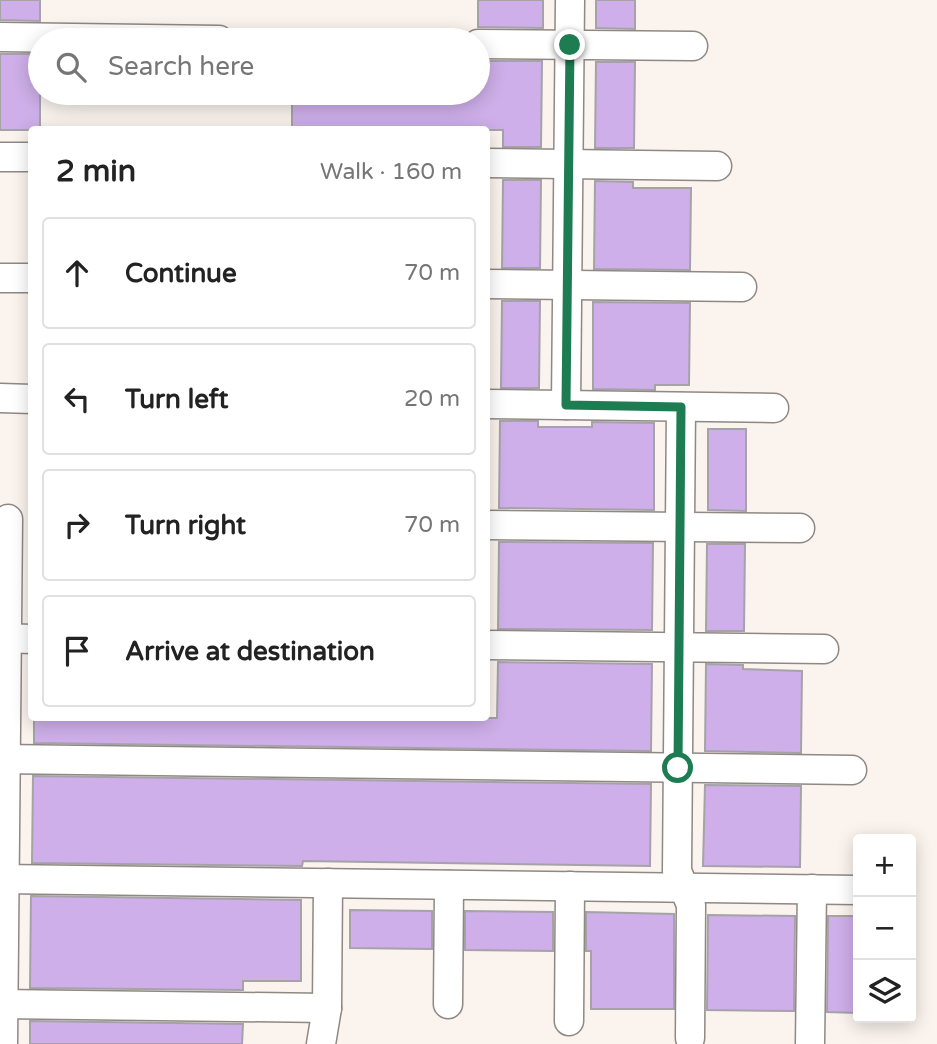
<!DOCTYPE html>
<meta charset="utf-8">
<style>
:root{--surface:#fff;--page:#f6f6f6;--text:#222;--muted:#767676;--line:#e0e0e0}
body{margin:0;font-family:"Varela Round",sans-serif;background:var(--page);color:var(--text)}
.controls{position:absolute;right:21px;bottom:21px;display:grid;overflow:hidden;border-radius:7px;box-shadow:0 4px 18px #0003}
.controls button{width:63px;height:63px;display:grid;place-items:center;padding:0;border:0;border-bottom:2px solid var(--line);background:var(--surface);color:var(--text);font:35px sans-serif}
.stop{position:absolute;width:21px;height:21px;margin:-16px;border:5px solid #1e7c53;border-radius:50%;background:#fff}
.stop.end{background:#1e7c53;border-color:#fff;box-shadow:0 2px 7px #0008}
.list{margin:0;padding:0;list-style:none}
h2{display:flex;justify-content:space-between;align-items:center;height:91px;margin:0;padding:0 28px;font-size:30px}
h2 small{font-size:23px;font-weight:400;color:var(--muted)}
.list li{display:grid;grid-template-columns:46px 1fr auto;gap:21px;align-items:center;box-sizing:border-box;height:112px;margin:0 14px 14px;padding:0 14px;border:2px solid var(--line);border-radius:7px}
.list b{display:block;font-size:26px;white-space:nowrap}
.list em{font-size:23px;font-style:normal;color:var(--muted)}
.icon{flex:none;width:38px;height:38px;fill:none;stroke:currentColor;stroke-width:2;stroke-linecap:round;stroke-linejoin:round}
.map{position:relative;flex:none;width:937px;height:1044px;overflow:hidden}
.search{position:absolute;background:var(--surface);box-shadow:0 4px 18px #0003;left:28px;top:28px;width:462px;height:77px;display:flex;align-items:center;gap:18px;box-sizing:border-box;padding:0 24px;border-radius:38px;color:var(--muted);font-size:26px}
.panel{position:absolute;background:var(--surface);box-shadow:0 4px 18px #0003;left:28px;top:126px;width:462px;height:595px;border-radius:7px}
.map>svg:first-child{display:block}
.building{fill:#ceafe9;stroke:#a5a2a8;stroke-width:2}
.lines{fill:none;stroke-linecap:round;stroke-linejoin:round}
.street-casing{stroke:#8f8884;stroke-width:31}
.street{stroke:#fff;stroke-width:28}
.route{stroke:#1e7c53;stroke-width:9}
</style>
<div class="map">
<svg width="937" height="1044" viewBox="0 0 937 1044">
<rect width="100%" height="100%" fill="#faf3ee"/>
<g class="building">
<polygon points="0,0 40,0 40,21 0,20"/>
<polygon points="478,0 543,0 543,28 478,27"/>
<polygon points="596,0 635,0 635,29 596,28"/>
<rect x="0" y="54" width="40" height="76"/>
<polygon points="478,61 542,61 541,147 503,147 503,130 292,130 292,93 478,93"/>
<polygon points="596,62 635,62 634,148 595,148"/>
<polygon points="503,180 541,180 540,268 502,268"/>
<polygon points="595,181 633,182 633,188 691,188 690,270 594,269"/>
<polygon points="502,301 540,301 539,388 501,388"/>
<polygon points="593,302 690,303 689,385 655,385 655,390 593,389"/>
<polygon points="500,421 538,421 538,427 592,427 592,422 654,423 654,510 499,508"/>
<polygon points="708,429 746,429 746,511 708,510"/>
<polygon points="499,542 653,543 652,630 498,629"/>
<polygon points="707,544 745,544 744,631 706,631"/>
<polygon points="498,662 652,664 651,751 34,743 34,718 497,718"/>
<polygon points="706,664 743,665 743,669 802,671 801,753 705,751"/>
<polygon points="33,776 651,784 650,866 303,861 302,866 32,863"/>
<polygon points="705,785 801,786 800,867 703,866"/>
<polygon points="31,896 301,900 301,981 243,981 243,990 30,988"/>
<polygon points="350,910 432,911 432,949 350,948"/>
<polygon points="465,911 553,912 553,951 465,950"/>
<polygon points="586,912 674,914 674,1009 591,1009 591,951 586,951"/>
<polygon points="708,915 795,916 794,1011 707,1010"/>
<polygon points="828,916 858,916 858,1013 827,1012"/>
<polygon points="30,1021 243,1024 242,1044 30,1044"/>
</g>
<g class="lines">
<g class="street-casing">
<g id="street">
<polyline points="0,37 219,40"/>
<polyline points="478,44 693,46"/>
<polyline points="0,157 32,157"/>
<polyline points="486,163 717,166"/>
<polyline points="0,278 32,278"/>
<polyline points="486,284 742,287"/>
<polyline points="0,398 32,399"/>
<polyline points="486,404 774,408"/>
<polyline points="566,405 570,0"/>
<polyline points="681,407 677,871 691,905 690,1038"/>
<polyline points="486,525 800,528"/>
<polyline points="0,638 32,639"/>
<polyline points="486,645 824,649"/>
<polyline points="0,759 852,770"/>
<polyline points="0,879 858,890"/>
<polyline points="0,1004 327,1008"/>
<polyline points="448,1004 449,885"/>
<polyline points="569,1021 570,886"/>
<polyline points="3,1044 8,519"/>
<polyline points="321,1044 327,1008 328,883"/>
<polyline points="810,1044 812,889"/>
</g>
</g>
<use href="#street" class="street"/>
</g>
<g class="lines">
<polyline class="route" points="570,45 566,405 681,407 678,768"/>
</g>
</svg>
<div class="controls">
<button>+</button>
<button>−</button>
<button><svg class="icon" aria-label="layers" viewBox="0 0 24 24"><path d="M12 4l9 5-9 5-9-5zM3 14l9 5 9-5"/></svg></button>
</div>
<div class="stop" style="left:678px;top:768px"></div>
<div class="stop end" style="left:570px;top:45px"></div>
<div class="search"><svg class="icon" aria-label="search" viewBox="0 0 24 24"><circle cx="10" cy="10" r="6"/><path d="M15 15l6 6"/></svg>Search here</div>
<section class="panel">
<h2>2 min<small>Walk · 160 m</small></h2>
<ul class="list">
<li><svg class="icon" aria-label="ahead" viewBox="0 0 24 24"><path d="M12 20V5M6 11l6-6 6 6"/></svg><div><b>Continue</b></div><em>70 m</em></li>
<li><svg class="icon" aria-label="left" viewBox="0 0 24 24"><path d="M17 20v-9H6M10 6l-5 5 5 5"/></svg><div><b>Turn left</b></div><em>20 m</em></li>
<li><svg class="icon" aria-label="right" viewBox="0 0 24 24"><path d="M7 20v-9h11M14 6l5 5-5 5"/></svg><div><b>Turn right</b></div><em>70 m</em></li>
<li><svg class="icon" aria-label="arrive" viewBox="0 0 24 24"><path d="M6 21V4h12l-3 4 3 4H6"/></svg><div><b>Arrive at destination</b></div></li>
</ul>
</section>
</div>
